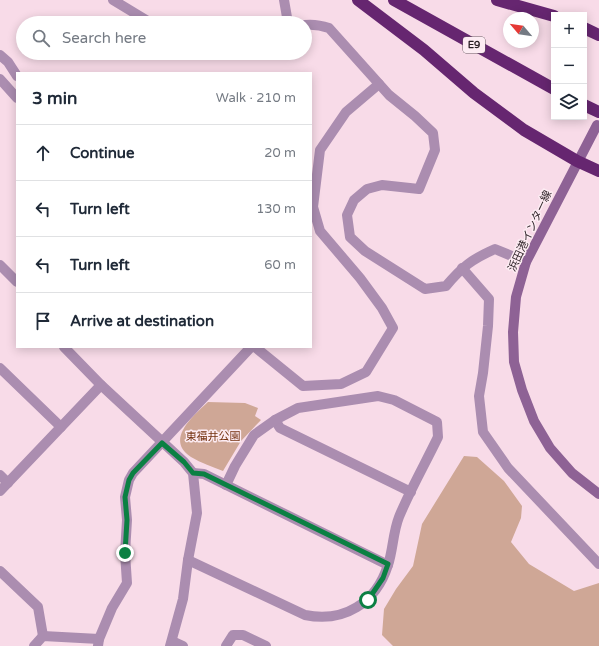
<!DOCTYPE html>
<meta charset="utf-8">
<style>
:root{--surface:#fff;--page:#f6f6f7;--text:#1f2937;--muted:#747a83;--line:#e0e1e3}
body{margin:0;font-family:"Varela Round","Noto Sans JP",sans-serif;background:var(--page);color:var(--text)}
.controls{position:absolute;right:12px;top:12px;display:grid;overflow:hidden;border-radius:0px;box-shadow:0 2px 10px #0003}
.controls button{width:36px;height:36px;display:grid;place-items:center;padding:0;border:0;border-bottom:1px solid var(--line);background:var(--surface);color:var(--text);font:20px sans-serif}
.compass{position:absolute;left:503px;top:12px;width:36px;height:36px;border-radius:50%;background:var(--surface);box-shadow:0 2px 10px #0003;rotate:299deg}
.stop{position:absolute;width:12px;height:12px;margin:-9px;border:3px solid #0b8043;border-radius:50%;background:#fff}
.stop.end{background:#0b8043;border-color:#fff;box-shadow:0 1px 4px #0008}
.list{margin:0;padding:0;list-style:none}
h2{display:flex;justify-content:space-between;align-items:center;height:52px;margin:0;padding:0 16px;font-size:17px}
h2 small{font-size:13px;font-weight:400;color:var(--muted)}
.list li{display:grid;grid-template-columns:26px 1fr auto;gap:12px;align-items:center;box-sizing:border-box;height:56px;padding:0 16px;border-top:1px solid var(--line)}
.list b{display:block;font-size:15px;white-space:nowrap}
.list em{font-size:13px;font-style:normal;color:var(--muted)}
.icon{flex:none;width:22px;height:22px;fill:none;stroke:currentColor;stroke-width:2;stroke-linecap:round;stroke-linejoin:round}
.map{position:relative;flex:none;width:599px;height:646px;overflow:hidden}
.search{position:absolute;background:var(--surface);box-shadow:0 2px 10px #0003;left:16px;top:16px;width:296px;height:44px;display:flex;align-items:center;gap:10px;box-sizing:border-box;padding:0 14px;border-radius:22px;color:var(--muted);font-size:15px}
.panel{position:absolute;background:var(--surface);box-shadow:0 2px 10px #0003;left:16px;top:72px;width:296px;height:276px;border-radius:0px}
.map>svg:first-child{display:block}
.green{fill:#cfa796}
.lines{fill:none;stroke-linecap:round;stroke-linejoin:round}
.minor{stroke:#ab8db0;stroke-width:10}
.secondary{stroke:#8e6295;stroke-width:10}
.motorway{stroke:#662670;stroke-width:12}
.route{stroke:#0b8043;stroke-width:5}
.labels{text-anchor:middle;dominant-baseline:central;stroke-width:3;stroke-linejoin:round;paint-order:stroke}
.shield{fill:#fdecf3;stroke:#695c62;stroke-width:1}
.shield-label{font-size:10px;font-weight:bold;fill:#2a1f24}
.street-label{font-size:11px;fill:#2a1f24;stroke:#fdecf3}
.park-label{font-size:11px;fill:#74310f;stroke:#fdecf3}
</style>
<div class="map">
<svg width="599" height="646" viewBox="0 0 599 646">
<rect width="100%" height="100%" fill="#f8dbe8"/>
<g class="green">
<path d="M208 402 245 403 258 408 255 416 261 420 241 441 223 471C213 467 201 463 191 457 164 440 194 415 208 402Z"/>
<polygon points="464,456 477,457 504,481 522,506 521,518 511,542 529,564 574,591 599,583 599,646 393,646 382,635 384,609 396,589 413,566 422,524"/>
</g>
<g class="lines">
<g class="minor">
<polyline points="113,0 151,23"/>
<polyline points="284,0 288,23"/>
<path d="M305 25C314 24 320 25 329 28L389 95 415 116 433 133 435 150 419 189 382 185 367 189 354 200 347 215 350 237 365 251 425 289 446 286C462 267 472 259 495 249L526 262"/>
<polyline points="0,55 8,62 17,76"/>
<polyline points="0,79 17,98"/>
<polyline points="0,265 17,282"/>
<polyline points="462,268 489,299 488,326 483,373 479,396 483,432 508,468 599,564"/>
<polyline points="64,347 101,385 184,462 193,473 197,513 188,560 183,599 170,646"/>
<polyline points="255,347 303,386 341,384 366,372 393,328 382,308 360,278 320,231 313,207 320,150 346,112 379,84"/>
<polyline points="0,368 61,427"/>
<polyline points="275,420 280,428 411,492"/>
<polyline points="193,473 204,474 388,565"/>
<polyline points="0,475 8,483"/>
<polyline points="0,491 101,385"/>
<path d="M188 560 305 615C344 623 376 603 388 565 393 550 393 532 399 517 410 490 425 464 438 437L437 422 394 400 378 396 298 408 275 420 254 435 235 466 226 485"/>
<polyline points="0,571 38,607 43,636"/>
<polyline points="172,641 183,646"/>
<polyline points="34,646 43,636 99,639"/>
<polyline points="98,646 99,639 112,608 127,583 125,553 127,520 125,497 129,480 133,473 251,347"/>
<polyline points="226,646 233,635 243,635 266,646"/>
</g>
<polyline class="secondary" points="597,125 526,262 516,297 513,332 514,362 522,390 534,421 550,448 572,473 599,494"/>
<g class="motorway">
<polyline points="358,0 424,50 474,93 524,130 577,161 599,171"/>
<polyline points="394,0 554,89"/>
<polyline points="497,0 554,16"/>
<polyline points="584,28 599,35"/>
<polyline points="584,105 599,112"/>
</g>
</g>
<g class="lines">
<polyline class="route" points="125,553 127,520 125,497 129,480 133,473 162,443 184,462 193,473 204,474 388,564 383,578 368,600"/>
</g>
<g class="labels">
<rect class="shield" x="463" y="37" width="22" height="16" rx="3"/>
<g class="shield-label">
<text x="474" y="45">E9</text>
</g>
<g class="street-label">
<text transform="translate(530 231) rotate(-65)">浜田港インター線</text>
</g>
<g class="park-label">
<text x="213" y="436">東福井公園</text>
</g>
</g>
</svg>
<div class="controls">
<button>+</button>
<button>−</button>
<button><svg class="icon" aria-label="layers" viewBox="0 0 24 24"><path d="M12 4l9 5-9 5-9-5zM3 14l9 5 9-5"/></svg></button>
</div>
<svg class="compass" viewBox="-18 -18 36 36"><path d="M0-13l5 13h-10z" fill="#e53935"/><path d="M0 13l5-13h-10z" fill="#747a83"/></svg>
<div class="stop" style="left:368px;top:600px"></div>
<div class="stop end" style="left:125px;top:553px"></div>
<div class="search"><svg class="icon" aria-label="search" viewBox="0 0 24 24"><circle cx="10" cy="10" r="6"/><path d="M15 15l6 6"/></svg>Search here</div>
<section class="panel">
<h2>3 min<small>Walk · 210 m</small></h2>
<ul class="list">
<li><svg class="icon" aria-label="ahead" viewBox="0 0 24 24"><path d="M12 20V5M6 11l6-6 6 6"/></svg><div><b>Continue</b></div><em>20 m</em></li>
<li><svg class="icon" aria-label="left" viewBox="0 0 24 24"><path d="M17 20v-9H6M10 6l-5 5 5 5"/></svg><div><b>Turn left</b></div><em>130 m</em></li>
<li><svg class="icon" aria-label="left" viewBox="0 0 24 24"><path d="M17 20v-9H6M10 6l-5 5 5 5"/></svg><div><b>Turn left</b></div><em>60 m</em></li>
<li><svg class="icon" aria-label="arrive" viewBox="0 0 24 24"><path d="M6 21V4h12l-3 4 3 4H6"/></svg><div><b>Arrive at destination</b></div></li>
</ul>
</section>
</div>
